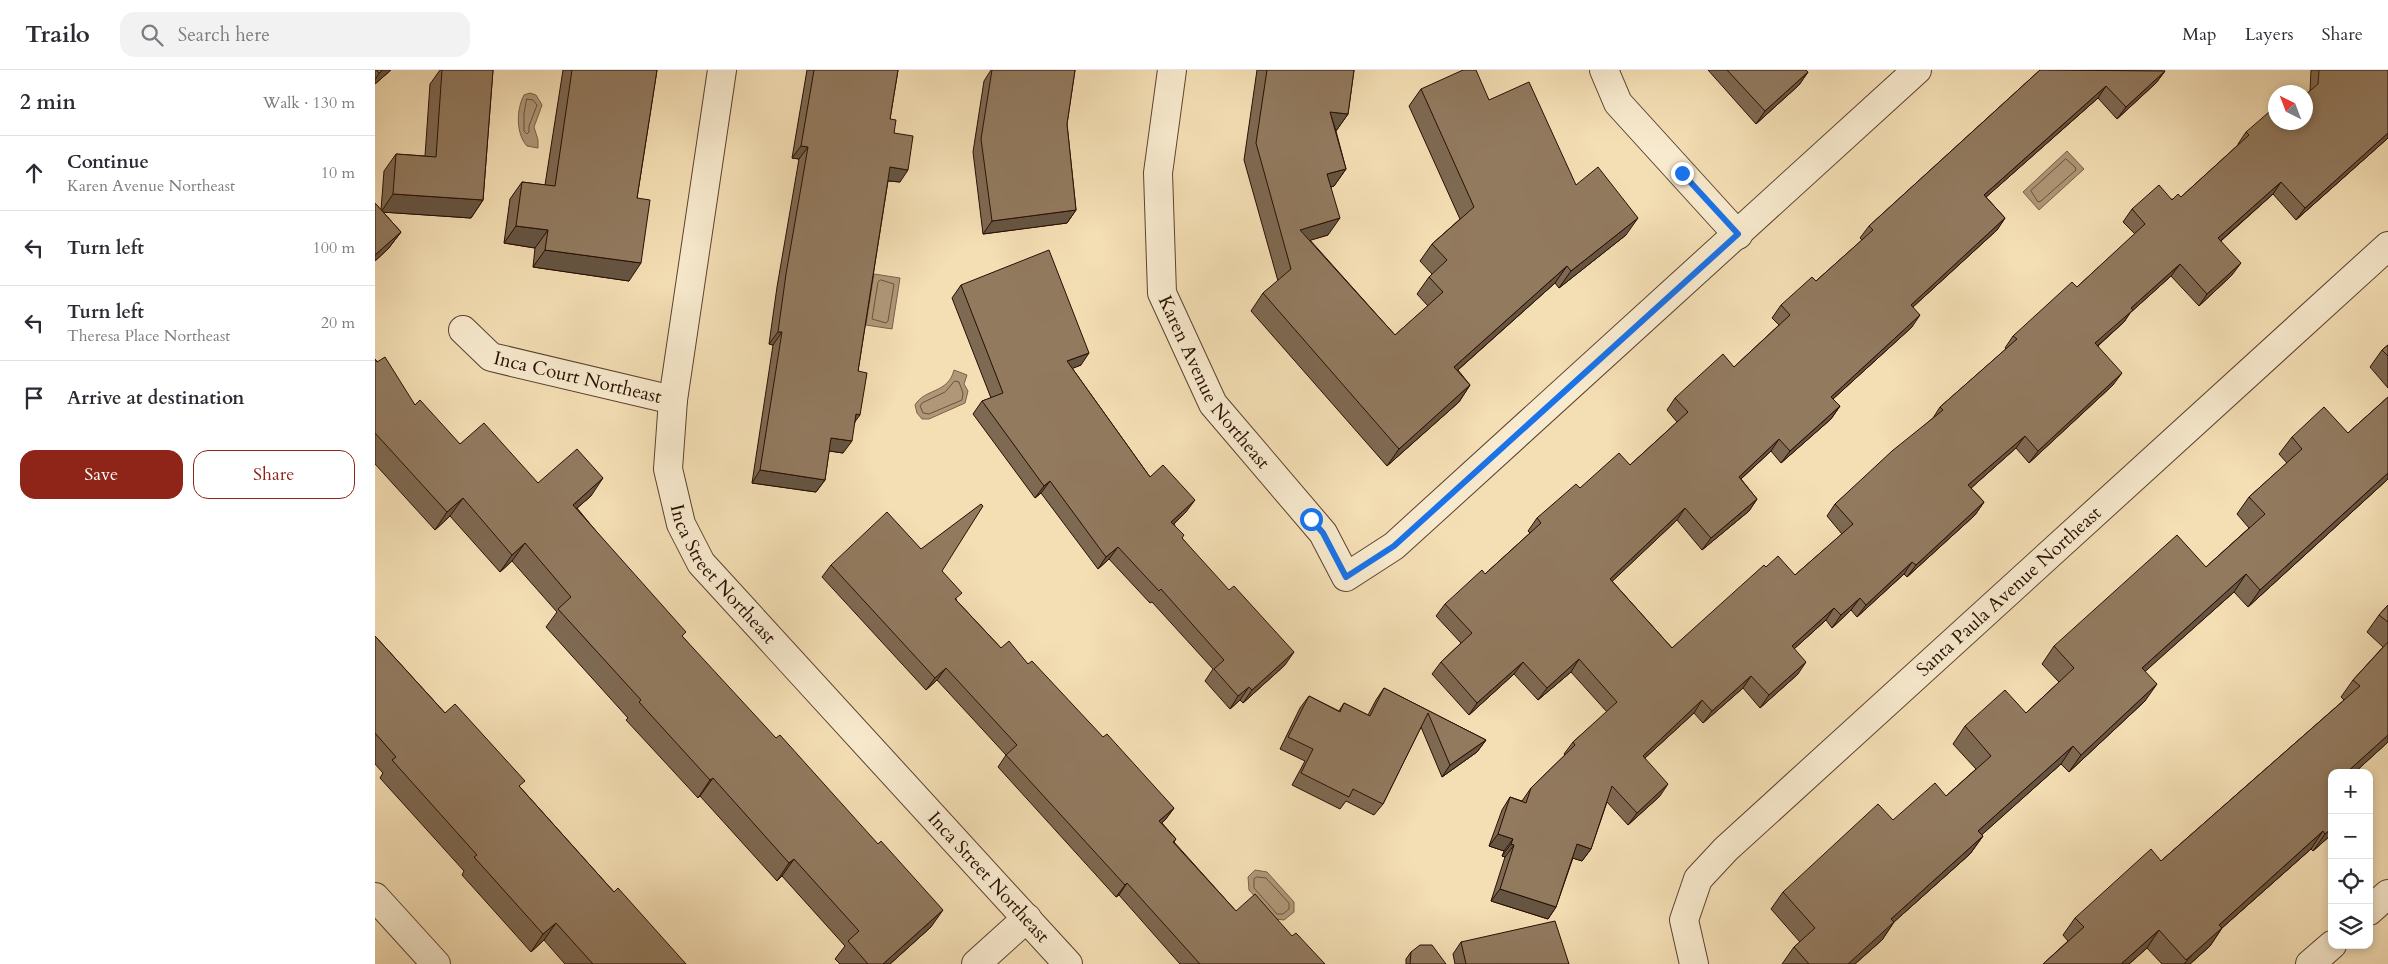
<!DOCTYPE html>
<meta charset="utf-8">
<style>
:root{--surface:#fff;--page:#f2f2f3;--text:#2b2b33;--muted:#7c7c81;--line:#e1e1e2;--accent:#8f2418}
body{margin:0;font-family:Cardo,serif;background:var(--page);color:var(--text)}
.controls{position:absolute;right:15px;bottom:15px;display:grid;overflow:hidden;border-radius:10px;box-shadow:0 2px 8px #0003}
.controls button{width:45px;height:45px;display:grid;place-items:center;padding:0;border:0;border-bottom:1px solid var(--line);background:var(--surface);color:var(--text);font:25px sans-serif}
.compass{position:absolute;left:1893px;top:15px;width:45px;height:45px;border-radius:50%;background:var(--surface);box-shadow:0 2px 8px #0003;rotate:318deg}
.stop{position:absolute;width:15px;height:15px;margin:-11px;border:4px solid #1a73e8;border-radius:50%;background:#fff}
.stop.end{background:#1a73e8;border-color:#fff;box-shadow:0 1px 5px #0008}
.list{margin:0;padding:0;list-style:none}
h2{display:flex;justify-content:space-between;align-items:center;height:65px;margin:0;padding:0 20px;font-size:21px}
h2 small{font-size:16px;font-weight:400;color:var(--muted)}
.list li{display:grid;grid-template-columns:32px 1fr auto;gap:15px;align-items:center;box-sizing:border-box;height:75px;padding:0 20px;border-top:1px solid var(--line)}
.list b{display:block;font-size:19px;white-space:nowrap}
.list p{margin:0;font-size:16px;white-space:nowrap;color:var(--muted)}
.list em{font-size:16px;font-style:normal;color:var(--muted)}
.actions{display:flex;gap:10px;padding:15px 20px}
.actions a{flex:1;padding:11px 0;border:1px solid var(--accent);border-radius:15px;text-align:center;font-size:18px;color:var(--accent)}
.actions .main{background:var(--accent);color:#fff}
.icon{flex:none;width:28px;height:28px;fill:none;stroke:currentColor;stroke-width:2;stroke-linecap:round;stroke-linejoin:round}
.map{position:relative;flex:none;width:2013px;height:894px;overflow:hidden}
header{display:flex;align-items:center;gap:30px;box-sizing:border-box;height:70px;padding:0 25px;background:var(--surface);border-bottom:1px solid var(--line)}
header strong{font-size:24px}
nav{display:flex;gap:28px;margin-inline-start:auto;font-size:18px}
.search{width:350px;height:45px;background:var(--page);display:flex;align-items:center;gap:12px;box-sizing:border-box;padding:0 18px;border-radius:15px;color:var(--muted);font-size:19px}
main{display:flex}
aside{flex:1;background:var(--surface)}
.map>svg:first-child{display:block}
.water{fill:#af9777;stroke:#796048}
.lines{fill:none;stroke-linecap:round;stroke-linejoin:round}
.shore{stroke:#6c523c;stroke-width:1}
.minor-casing{stroke:#5b422e;stroke-width:30}
.minor{stroke:#f8eace;stroke-width:28}
.wall{fill:#7e6952;stroke:#280e02}
.shaded-wall{fill:#665542;stroke:#280e02}
.building{fill:#927a5f;stroke:#280e02}
.route{stroke:#1a73e8;stroke-width:6}
.labels{text-anchor:middle;dominant-baseline:central;stroke-width:5;stroke-linejoin:round;paint-order:stroke}
.street-label{font-size:19px;fill:#280e02;stroke:#f8eace}
</style>
<header>
<strong>Trailo</strong>
<div class="search"><svg class="icon" aria-label="search" viewBox="0 0 24 24"><circle cx="10" cy="10" r="6"/><path d="M15 15l6 6"/></svg>Search here</div>
<nav><a>Map</a><a>Layers</a><a>Share</a></nav>
</header>
<main>
<aside>
<h2>2 min<small>Walk · 130 m</small></h2>
<ul class="list">
<li><svg class="icon" aria-label="ahead" viewBox="0 0 24 24"><path d="M12 20V5M6 11l6-6 6 6"/></svg><div><b>Continue</b><p>Karen Avenue Northeast</p></div><em>10 m</em></li>
<li><svg class="icon" aria-label="left" viewBox="0 0 24 24"><path d="M17 20v-9H6M10 6l-5 5 5 5"/></svg><div><b>Turn left</b></div><em>100 m</em></li>
<li><svg class="icon" aria-label="left" viewBox="0 0 24 24"><path d="M17 20v-9H6M10 6l-5 5 5 5"/></svg><div><b>Turn left</b><p>Theresa Place Northeast</p></div><em>20 m</em></li>
<li><svg class="icon" aria-label="arrive" viewBox="0 0 24 24"><path d="M6 21V4h12l-3 4 3 4H6"/></svg><div><b>Arrive at destination</b></div></li>
</ul>
<div class="actions"><a class="main">Save</a><a>Share</a></div>
</aside>
<div class="map">
<svg width="2013" height="894" viewBox="0 0 2013 894">
<rect width="100%" height="100%" fill="#f4deb4"/>
<filter id="stains"><feTurbulence type="fractalNoise" baseFrequency=".004" numOctaves="4"/><feColorMatrix values="0 0 0 0 .2 0 0 0 0 .09 0 0 0 0 .02 0 0 0 .5 -.17"/></filter>
<radialGradient id="worn" r=".72"><stop offset=".6" stop-color="#630" stop-opacity="0"/><stop offset="1" stop-color="#630" stop-opacity=".3"/></radialGradient>
<g class="water">
<path d="M155 23 161 25 167 35 159 57 163 70V78L152 76C141 64 141 40 149 25Z"/>
<polygon points="1692,81 1709,99 1664,140 1648,122"/>
<polygon points="499,204 525,208 517,259 491,255"/>
<path d="M579 300 592 305 589 314 593 321 590 333 554 349H547L542 343 540 335C550 318 573 324 579 300Z"/>
<polygon points="880,800 892,802 919,832 919,842 909,850 900,849 874,820 873,807"/>
</g>
<g class="lines">
<g class="shore">
<polygon points="152,29 158,30 162,35 154,56 154,62 152,64 149,61 149,44"/>
<polygon points="1691,89 1700,97 1701,100 1666,131 1663,132 1656,121"/>
<polygon points="506,210 519,214 513,251 511,253 497,249 503,212"/>
<polygon points="580,311 584,312 588,323 587,330 554,344 548,343 545,336 547,333 570,322"/>
<polygon points="882,807 891,808 914,833 914,839 908,844 902,844 879,818 879,809"/>
</g>
<g class="minor-casing">
<g id="minor">
<path id="s1" d="M347 0 298 330 293 399 306 454 326 493 693 894"/>
<path id="s2" d="M797 0 783 103 787 223 838 334 948 463 971 507 1019 476 1542 0"/>
<polyline points="1229,0 1243,33 1363,165"/>
<path id="s3" d="M88 260 116 287 298 330"/>
<polyline points="0,827 61,894"/>
<polyline points="1994,841 2013,824"/>
<polyline points="601,894 652,848"/>
<path id="s4" d="M1319 894 1309 850 1323 809 1351 779 2013 176"/>
<polyline points="1935,894 1957,875"/>
</g>
</g>
<use href="#minor" class="minor"/>
</g>
<g class="wall">
<polygon points="0,0 16,0 0,14"/>
<polygon points="65,0 118,0 108,130 96,148 8,142 26,162 13,179 0,191 0,133 6,140 9,101 21,84 50,86 55,14"/>
<polygon points="188,0 282,0 262,128 254,211 158,197 160,178 129,173 135,129 147,112 170,115"/>
<polygon points="432,0 523,0 515,49 519,63 525,112 513,111 483,301 480,352 468,383 454,381 450,410 441,422 377,413 398,275 394,274 402,217 424,89 417,88"/>
<polygon points="616,0 700,0 692,54 701,140 692,153 608,164 598,82 609,11"/>
<polygon points="882,0 979,0 973,44 961,61 971,99 959,116 956,117 953,165 935,170 1020,265 1053,236 1042,224 1054,207 1057,204 1045,191 1057,174 1085,149 1034,36 1046,19 1114,30 1251,165 1184,218 1180,213 1083,300 1095,315 1084,332 1012,396 876,241 888,223 903,211 869,90"/>
<polygon points="1333,0 1431,0 1433,2 1424,15 1381,54"/>
<polygon points="1665,0 1790,1 1781,13 1742,49 1723,28 1611,127 1630,148 1622,160 1538,237 1537,257 1458,329 1465,336 1456,349 1406,393 1396,381 1366,409 1382,429 1374,441 1327,480 1302,450 1237,511 1297,578 1391,497 1420,505 1467,464 1452,446 1460,434 1558,348 1565,337 1631,279 1630,278 1638,266 1702,217 1760,164 1748,152 1757,139 1806,127 1863,75 1863,74 1871,62 1900,52 1935,21 1936,0 2013,0 2013,68 1921,150 1898,124 1846,171 1857,205 1824,236 1796,206 1755,243 1749,252 1723,276 1738,315 1654,393 1641,378 1596,418 1609,432 1600,445 1532,507 1529,504 1482,547 1476,540 1457,558 1451,550 1419,579 1423,604 1385,638 1368,618 1328,653 1319,643 1270,688 1285,726 1253,755 1232,732 1216,779 1207,791 1198,788 1181,837 1173,849 1116,831 1130,787 1127,786 1129,781 1114,776 1127,740 1135,727 1147,731 1156,718 1190,685 1189,684 1198,672 1232,642 1196,602 1163,630 1139,604 1094,645 1057,604 1066,592 1086,573 1061,546 1070,534 1110,504 1155,463 1153,461 1162,448 1205,418 1255,395 1302,352 1292,340 1300,328 1359,297 1404,255 1397,248 1406,235 1441,211 1487,170 1485,168 1494,156"/>
<polygon points="586,215 706,295 697,298 775,407 811,442 799,454 807,468 910,595 868,633 865,630 855,639 830,611 838,599 777,532 775,533 734,489 723,499 666,423 660,428 598,344 607,331 616,328 577,228"/>
<polygon points="2013,275 2013,318 1995,297 2007,280"/>
<polygon points="0,289 40,335 85,374 163,413 216,426 202,438 308,567 556,857 515,894 465,894 460,889 470,876 407,806 402,811 325,726 323,728 251,650 253,648 171,557 182,542 137,491 125,502 75,446 60,460 0,394"/>
<polygon points="2013,327 2013,409 1873,537 1859,522 1770,601 1770,631 1694,702 1686,694 1606,765 1608,766 1595,784 1519,852 1507,870 1480,894 1407,894 1419,877 1425,872 1396,839 1408,822 1518,750 1571,726 1601,699 1578,674 1590,656 1651,643 1684,612 1667,594 1679,576 1831,497 1874,458 1862,444 1874,427 1912,393 1904,384 1917,367 1973,363"/>
<polygon points="546,479 567,501 582,531 626,578 653,594 799,738 790,750 787,753 801,769 799,772 861,841 917,866 950,894 805,894 744,825 741,827 623,697 631,685 562,610 551,620 447,507 456,495"/>
<polygon points="2013,535 2013,672 1979,703 1957,703 1957,764 1938,781 1936,779 1847,858 1835,876 1815,894 1787,894 1772,878 1754,894 1668,894 1693,871 1688,865 1700,848 1786,791 1969,630 1966,627 1978,610 2008,577 1992,562 2004,545"/>
<polygon points="0,566 70,643 145,717 239,822 311,894 190,894 169,870 156,882 87,805 89,801 5,708 8,703 0,694"/>
<polygon points="1009,618 1111,670 1102,682 1067,707 1046,657 1008,734 999,745 971,731 965,739 917,715 930,691 905,679 925,638 934,626 964,641 969,633 993,645 1001,630"/>
<polygon points="1086,872 1194,894 1080,894 1078,884"/>
<polygon points="1036,882 1071,894 1031,894 1031,889"/>
</g>
<g class="shaded-wall">
<polygon points="8,0 16,0 0,14 0,10 4,3"/>
<polygon points="1790,1 1781,13 1742,49 1751,37"/>
<polygon points="1433,2 1424,15 1381,54 1390,41"/>
<polygon points="1731,16 1723,28 1600,137 1609,125"/>
<polygon points="955,42 973,44 961,61"/>
<polygon points="2013,63 2013,68 1921,150 1930,138"/>
<polygon points="426,76 433,77 424,89 417,88"/>
<polygon points="515,97 533,100 525,112 506,110"/>
<polygon points="971,99 959,116 941,122 952,104"/>
<polygon points="1906,112 1898,124 1835,180 1843,168"/>
<polygon points="18,124 108,130 96,148 6,142"/>
<polygon points="701,140 692,153 608,164 617,151"/>
<polygon points="965,148 953,165 913,177 925,160"/>
<polygon points="1263,148 1251,165 1184,218 1196,201"/>
<polygon points="1630,148 1622,160 1527,247 1536,235"/>
<polygon points="141,156 173,160 160,178 129,173"/>
<polygon points="26,162 13,179 0,191 0,185"/>
<polygon points="170,180 266,193 254,211 158,197"/>
<polygon points="1866,193 1857,205 1824,236 1832,224"/>
<polygon points="1805,194 1796,206 1755,243 1749,252 1712,285 1720,273 1756,238"/>
<polygon points="1192,196 1180,213 1067,314 1079,297"/>
<polygon points="1545,245 1537,257 1447,339 1456,327"/>
<polygon points="403,262 407,262 398,275 394,274"/>
<polygon points="714,283 706,295 684,304 692,291"/>
<polygon points="1747,303 1738,315 1654,393 1663,381"/>
<polygon points="1095,315 1084,332 1012,396 1024,379"/>
<polygon points="1465,336 1456,349 1406,393 1415,381"/>
<polygon points="481,344 485,345 476,357"/>
<polygon points="1650,366 1641,378 1585,428 1593,415"/>
<polygon points="456,368 477,371 468,383 448,380"/>
<polygon points="1404,369 1396,381 1355,419 1364,407"/>
<polygon points="385,400 450,410 441,422 377,413"/>
<polygon points="2013,403 2013,409 1873,537 1885,520"/>
<polygon points="228,408 216,426 186,452 198,435"/>
<polygon points="675,411 666,423 660,428 669,416"/>
<polygon points="88,428 75,446 60,460 72,442"/>
<polygon points="1382,429 1374,441 1327,480 1336,468"/>
<polygon points="820,430 811,442 788,464 796,452"/>
<polygon points="1609,432 1600,445 1532,507 1541,495"/>
<polygon points="1310,438 1302,450 1226,522 1235,509"/>
<polygon points="150,473 137,491 125,502 137,485"/>
<polygon points="743,477 734,489 723,499 731,487"/>
<polygon points="1537,492 1529,504 1482,547 1491,535"/>
<polygon points="1871,504 1859,522 1755,615 1767,598"/>
<polygon points="1485,528 1476,540 1457,558 1466,545"/>
<polygon points="1459,538 1451,550 1409,588 1417,576"/>
<polygon points="919,582 910,595 868,633 877,620"/>
<polygon points="1204,589 1196,602 1163,630 1172,618"/>
<polygon points="1148,592 1139,604 1094,645 1102,633"/>
<polygon points="1431,592 1423,604 1385,638 1394,625"/>
<polygon points="571,598 562,610 551,620 560,608"/>
<polygon points="1376,606 1368,618 1328,653 1337,641"/>
<polygon points="1782,614 1770,631 1694,702 1706,685"/>
<polygon points="874,617 865,630 855,639 863,626"/>
<polygon points="1327,630 1319,643 1259,698 1268,686"/>
<polygon points="2013,665 2013,672 1979,703 1971,703"/>
<polygon points="1111,670 1102,682 1067,707 1075,695"/>
<polygon points="1698,676 1686,694 1591,779 1603,761"/>
<polygon points="338,708 325,726 323,728 335,710"/>
<polygon points="1293,714 1285,726 1253,755 1262,743"/>
<polygon points="799,738 790,750 776,763 784,751"/>
<polygon points="1957,758 1957,764 1938,781 1950,764"/>
<polygon points="1948,761 1936,779 1847,858 1835,876 1815,894 1809,894 1844,855"/>
<polygon points="1123,764 1138,769 1129,781 1114,776"/>
<polygon points="1608,766 1595,784 1519,852 1507,870 1480,894 1473,894 1516,849"/>
<polygon points="1136,774 1139,775 1130,787 1127,786"/>
<polygon points="1202,774 1216,779 1207,791 1194,787"/>
<polygon points="419,789 407,806 402,811 414,793"/>
<polygon points="752,813 744,825 741,827 750,815"/>
<polygon points="1125,819 1181,837 1173,849 1116,831"/>
<polygon points="568,840 556,857 515,894 508,894"/>
<polygon points="181,853 169,870 156,882 168,864"/>
<polygon points="1784,860 1772,878 1754,894 1746,894"/>
</g>
<g class="building">
<polygon points="1,0 8,0 4,3"/>
<polygon points="67,0 118,0 108,130 18,124 21,84 61,87"/>
<polygon points="197,0 282,0 262,128 275,130 266,193 170,180 173,160 141,156 147,112 180,116"/>
<polygon points="439,0 523,0 515,49 521,50 519,63 538,66 533,100 515,97 483,301 492,303 485,345 481,344 477,371 456,368 450,410 385,400 407,262 403,262 411,204 433,77 426,76"/>
<polygon points="617,0 700,0 692,54 701,140 617,151 606,69"/>
<polygon points="892,0 979,0 973,44 955,42 971,99 952,104 965,148 925,160 1020,265 1068,222 1054,207 1072,190 1057,174 1099,137 1046,19 1088,0 1101,0 1114,30 1154,12 1201,115 1223,97 1263,148 1196,201 1192,196 1079,297 1095,315 1024,379 888,223 916,199 881,73"/>
<polygon points="1352,0 1431,0 1433,2 1390,41"/>
<polygon points="1665,0 1790,1 1751,37 1731,16 1609,125 1630,148 1536,235 1545,245 1456,327 1465,336 1415,381 1404,369 1364,407 1382,429 1336,468 1310,438 1235,509 1297,578 1389,495 1391,497 1403,486 1420,505 1478,454 1460,434 1517,381 1568,340 1565,337 1642,269 1638,266 1697,212 1702,217 1770,154 1757,139 1784,115 1797,130 1803,124 1806,127 1874,65 1871,62 1894,42 1900,50 1900,52 1930,52 1930,25 1943,14 1944,0 2013,0 2013,63 1930,138 1906,112 1843,168 1866,193 1832,224 1805,194 1756,238 1758,240 1720,273 1747,303 1663,381 1650,366 1593,415 1609,432 1541,495 1537,492 1491,535 1485,528 1466,545 1459,538 1417,576 1431,592 1394,625 1376,606 1337,641 1327,630 1268,686 1293,714 1262,743 1237,716 1216,779 1202,774 1181,837 1125,819 1139,775 1136,774 1138,769 1123,764 1135,727 1151,733 1156,718 1200,675 1198,672 1242,632 1204,589 1172,618 1148,592 1102,633 1066,592 1097,563 1070,534 1107,500 1110,504 1166,453 1162,448 1201,414 1205,418 1244,383 1255,395 1313,342 1300,328 1348,284 1359,297 1415,245 1406,235 1437,207 1441,211 1498,160 1494,156"/>
<polygon points="0,133 26,162 0,185"/>
<polygon points="674,180 714,283 692,291 775,407 788,395 820,430 796,452 809,465 807,468 854,520 859,516 919,582 877,620 874,617 863,626 839,599 849,590 786,519 784,521 743,477 731,487 675,411 669,416 607,331 628,323 586,215"/>
<polygon points="2013,275 2013,286 2007,280"/>
<polygon points="10,287 40,335 45,330 85,374 109,353 163,413 202,379 228,408 198,435 311,562 307,566 401,668 405,665 503,774 506,771 568,840 508,894 493,894 473,871 484,861 419,789 414,793 338,708 335,710 264,632 266,630 183,539 196,527 150,473 137,485 88,428 72,442 0,363 0,289 2,292"/>
<polygon points="2013,327 2013,403 1885,520 1871,504 1767,598 1782,614 1706,685 1698,676 1603,761 1608,766 1516,849 1519,852 1473,894 1434,894 1419,877 1440,858 1408,822 1503,734 1518,750 1560,713 1571,726 1616,686 1590,656 1630,620 1651,643 1699,598 1679,576 1802,465 1831,497 1890,444 1874,427 1927,379 1917,367 1949,337 1973,363"/>
<polygon points="606,434 608,436 567,501 587,523 580,529 626,578 634,571 653,594 657,591 728,667 732,664 799,738 784,751 801,769 798,772 861,841 880,824 917,866 921,863 950,894 825,894 752,813 750,815 631,685 642,675 571,598 560,608 456,495 512,442 546,479"/>
<polygon points="2013,535 2013,552 2004,545"/>
<polygon points="0,566 70,643 80,634 150,711 144,716 239,822 243,818 311,894 218,894 181,853 168,864 99,787 102,785 17,690 21,687 0,663"/>
<polygon points="2013,572 2013,665 1971,703 1957,703 1957,758 1950,764 1948,761 1844,855 1847,858 1811,890 1784,860 1746,894 1668,894 1709,857 1700,848 1776,779 1786,791 1985,616 1978,610"/>
<polygon points="1009,618 1111,670 1075,695 1053,643 1008,734 978,719 974,727 926,703 938,679 913,667 934,626 965,642 969,633 995,646"/>
<polygon points="1180,851 1194,894 1091,894 1086,872"/>
<polygon points="1045,875 1057,875 1071,894 1035,894 1036,882"/>
</g>
<g class="lines">
<polyline class="route" points="936,449 948,463 971,507 1019,476 1363,164 1307,103"/>
</g>
<g class="labels">
<g class="street-label">
<text stroke="none"><textPath href="#s3" startOffset="128">Inca Court Northeast</textPath></text>
<text stroke="none"><textPath href="#s2" startOffset="328">Karen Avenue Northeast</textPath></text>
<text stroke="none"><textPath href="#s1" startOffset="524">Inca Street Northeast</textPath></text>
<text stroke="none"><textPath href="#s4" startOffset="512">Santa Paula Avenue Northeast</textPath></text>
<text stroke="none"><textPath href="#s1" startOffset="929">Inca Street Northeast</textPath></text>
</g>
</g>
<rect width="100%" height="100%" filter="url(#stains)"/>
<rect width="100%" height="100%" fill="url(#worn)"/>
</svg>
<div class="controls">
<button>+</button>
<button>−</button>
<button><svg class="icon" aria-label="locate" viewBox="0 0 24 24"><circle cx="12" cy="12" r="6"/><path d="M12 2v4M12 18v4M2 12h4M18 12h4"/></svg></button>
<button><svg class="icon" aria-label="layers" viewBox="0 0 24 24"><path d="M12 4l9 5-9 5-9-5zM3 14l9 5 9-5"/></svg></button>
</div>
<svg class="compass" viewBox="-18 -18 36 36"><path d="M0-13l5 13h-10z" fill="#e53935"/><path d="M0 13l5-13h-10z" fill="#7c7c81"/></svg>
<div class="stop" style="left:936px;top:449px"></div>
<div class="stop end" style="left:1307px;top:103px"></div>
</div>
</main>
